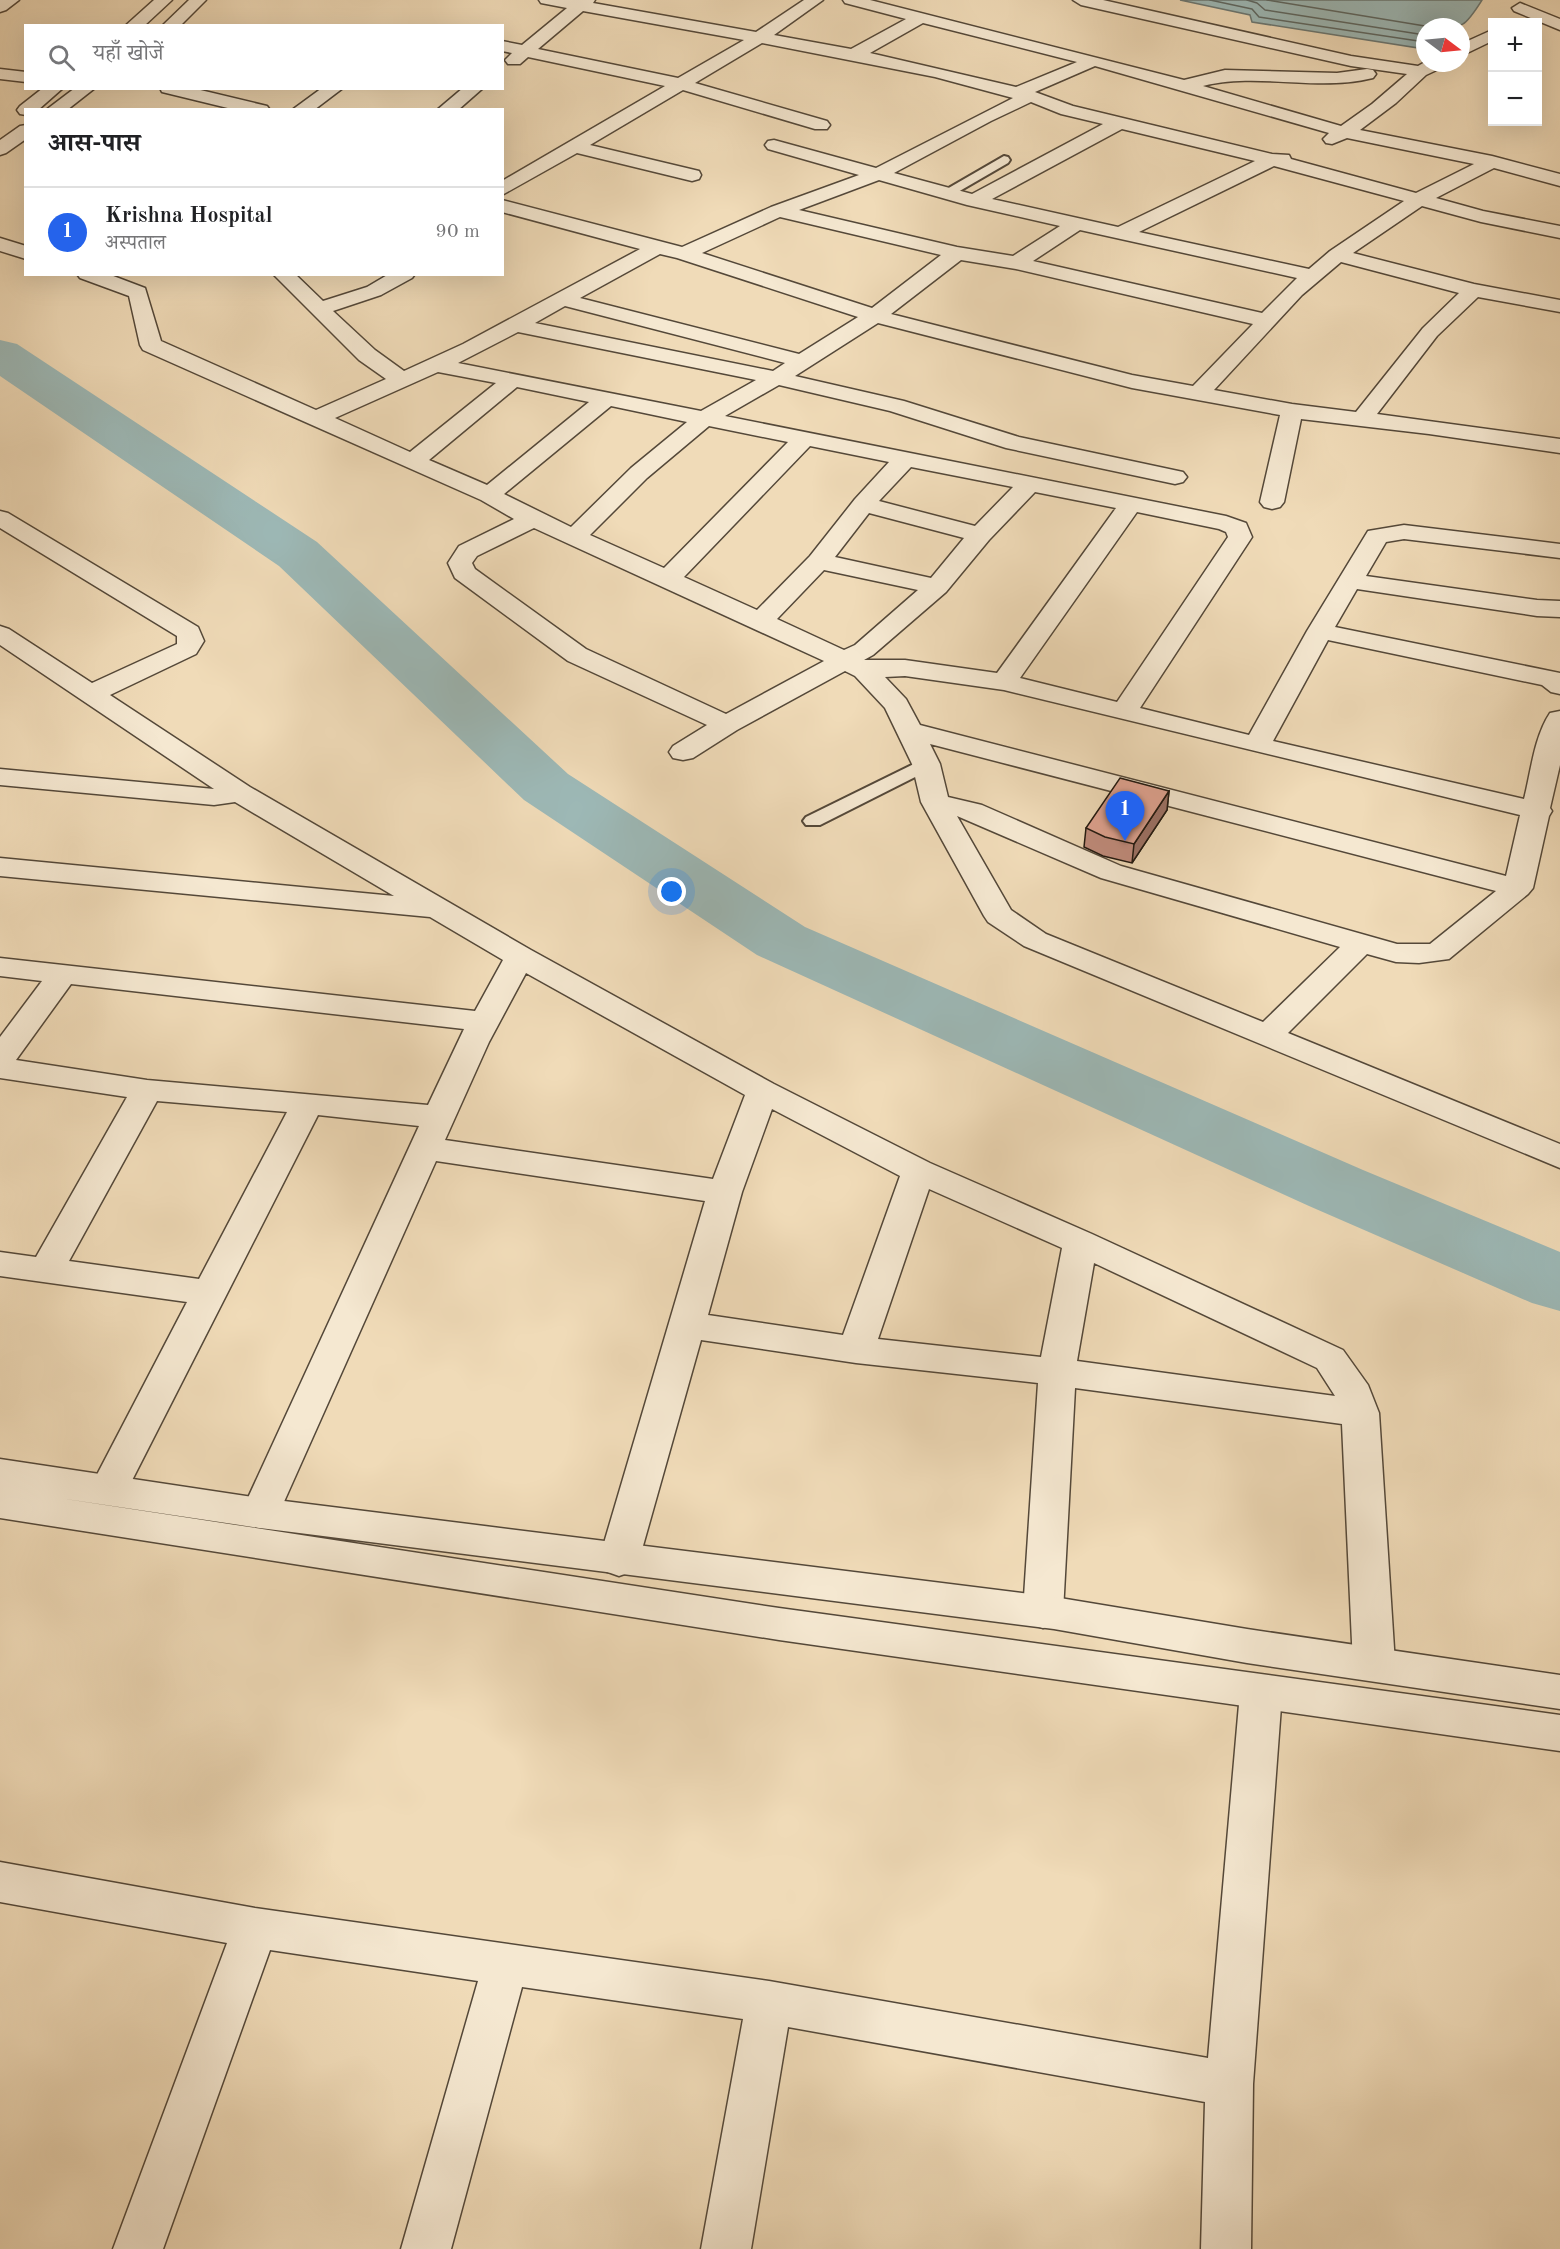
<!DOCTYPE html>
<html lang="hi">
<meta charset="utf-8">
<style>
:root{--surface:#fff;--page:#f2f2f2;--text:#202124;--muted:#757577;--line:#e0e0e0;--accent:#2563eb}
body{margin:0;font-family:"Old Standard TT","Noto Serif Devanagari",serif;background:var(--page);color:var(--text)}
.controls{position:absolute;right:18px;top:18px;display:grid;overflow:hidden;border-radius:0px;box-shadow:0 6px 24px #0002}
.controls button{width:54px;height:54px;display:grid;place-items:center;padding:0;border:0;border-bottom:2px solid var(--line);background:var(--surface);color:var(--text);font:30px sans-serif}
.compass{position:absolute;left:1416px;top:18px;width:54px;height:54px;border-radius:50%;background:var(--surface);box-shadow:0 6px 24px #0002;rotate:106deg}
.you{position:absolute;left:672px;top:892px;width:21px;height:21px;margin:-15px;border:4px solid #fff;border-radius:50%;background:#1a73e8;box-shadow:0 0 0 9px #1a73e833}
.badge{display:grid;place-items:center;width:39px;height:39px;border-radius:50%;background:var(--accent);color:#fff;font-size:20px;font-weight:700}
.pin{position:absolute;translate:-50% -50px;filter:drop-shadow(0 2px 3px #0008)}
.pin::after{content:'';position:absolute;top:32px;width:21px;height:18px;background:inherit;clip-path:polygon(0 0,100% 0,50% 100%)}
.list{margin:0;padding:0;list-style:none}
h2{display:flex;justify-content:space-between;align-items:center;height:78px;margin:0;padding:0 24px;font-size:26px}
h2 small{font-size:20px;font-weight:400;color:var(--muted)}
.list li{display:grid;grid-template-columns:39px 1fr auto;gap:18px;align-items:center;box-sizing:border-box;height:90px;padding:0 24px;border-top:2px solid var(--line)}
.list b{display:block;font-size:22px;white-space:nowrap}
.list p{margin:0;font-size:20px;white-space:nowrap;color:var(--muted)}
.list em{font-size:20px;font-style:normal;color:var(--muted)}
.icon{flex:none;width:33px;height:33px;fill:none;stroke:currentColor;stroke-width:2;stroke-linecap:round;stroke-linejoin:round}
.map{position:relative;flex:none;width:1560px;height:2249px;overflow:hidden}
.search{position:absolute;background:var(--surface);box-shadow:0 6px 24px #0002;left:24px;top:24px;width:480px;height:66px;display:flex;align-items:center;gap:15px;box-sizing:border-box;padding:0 21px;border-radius:0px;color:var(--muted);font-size:22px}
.panel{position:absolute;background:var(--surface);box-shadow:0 6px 24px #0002;left:24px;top:108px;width:480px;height:168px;border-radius:0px}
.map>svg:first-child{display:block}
.water{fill:#9db9b7;stroke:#6b7874;stroke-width:1.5}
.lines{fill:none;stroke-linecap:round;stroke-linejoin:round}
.shore{stroke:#5e6863;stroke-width:1.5}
.river{fill:#9db9b7;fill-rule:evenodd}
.service-casing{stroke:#544839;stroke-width:4}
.minor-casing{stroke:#544839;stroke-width:3}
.tertiary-casing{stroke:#544839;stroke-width:3}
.service{fill:#f5e8d1;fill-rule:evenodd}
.minor{fill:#f5e8d1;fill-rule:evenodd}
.tertiary{fill:#f5e8d1;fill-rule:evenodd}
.wall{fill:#c18c7d;stroke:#20170f;stroke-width:1.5}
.shaded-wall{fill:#9d7266;stroke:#20170f;stroke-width:1.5}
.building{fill:#e0a391;stroke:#20170f;stroke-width:1.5}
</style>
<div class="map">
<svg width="1560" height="2249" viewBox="0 0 1560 2249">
<rect width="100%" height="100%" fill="#f0dbb8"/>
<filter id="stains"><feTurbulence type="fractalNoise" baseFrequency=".00333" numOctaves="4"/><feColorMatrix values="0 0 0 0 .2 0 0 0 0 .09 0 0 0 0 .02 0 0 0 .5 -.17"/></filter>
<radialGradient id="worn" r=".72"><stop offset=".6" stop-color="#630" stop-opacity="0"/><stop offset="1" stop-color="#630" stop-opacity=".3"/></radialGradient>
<path class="water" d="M1180 0H1482C1462 32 1462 27 1425 27V49L1252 22 1250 15Z"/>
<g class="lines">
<g class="shore">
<polyline points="1210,0 1252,9 1259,17 1425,42"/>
<polyline points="1247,0 1257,3 1265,10 1425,35"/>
<polyline points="1267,0 1431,27"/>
</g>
<polygon class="river" points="0,340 17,344 317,542 568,774 805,927 1363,1170 1560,1252 1560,1311 1532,1303 1309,1206 757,955 524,800 279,566 0,376"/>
<g class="service-casing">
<g id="service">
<polygon points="1004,156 1008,157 1010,160 1008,163 951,196 941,196 940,193"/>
<polygon points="926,758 933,760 935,764 933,768 820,825 806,825 803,821 806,817"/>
</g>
</g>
<g class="minor-casing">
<g id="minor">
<polygon points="0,0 19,0 6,10 0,12"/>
<path d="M539 0H595L593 3 756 32 804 0H823L774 35 851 49 906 19 845 3 843 0H870L1184 80 1225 70 1337 73 1367 69 1373 70 1376 74 1373 78C1317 92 1258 72 1203 86L1341 126 1372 104 1407 74 1351 66 1081 5 1073 0H1103L1351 56 1418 66 1425 62 1446 63 1443 67 1426 75 1396 103 1360 130 1492 156 1560 174V186L1494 168 1436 198 1483 211 1560 226V238L1481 222 1422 206 1353 253 1474 284 1560 300V312L1478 297 1437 336 1377 414 1560 439V453L1429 434 1301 419 1284 502 1280 507 1272 509 1264 507 1260 502 1280 415 1132 388 878 323 795 376 904 401 1019 437 1183 472 1187 477 1183 482 1175 484 1006 448 890 411 779 385 725 416 1226 516 1246 523 1252 537 1140 708 1249 735 1307 631 1368 531 1404 525 1560 544V558L1404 539 1386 542 1366 576 1537 600 1560 601V617L1537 616 1357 589 1335 627 1560 673V694L1551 692 1542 685 1328 640 1273 741 1524 799C1531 772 1534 737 1550 713L1560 711V765L1550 808 1552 811 1549 816 1533 888 1528 894 1449 959 1419 963 1396 962 1367 954 1288 1033 1560 1144V1168L1024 946 988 922 984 916 921 802 912 764 885 708 855 676 845 671 737 730 693 758 683 760 673 758 669 752 673 746 707 725 568 661 455 578 448 563 459 546 514 519 481 500 143 350 140 345 129 296 80 278 77 274H108L145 288 161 341 316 410 386 379 359 360 273 274H295L323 301 367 287 389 274H415L412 278 381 295 333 311 375 350 404 371 463 344 640 249 502 212V200L682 247 771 207 859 175 768 149 765 145 768 141 774 140 876 168 1013 98 935 77 762 43 695 83 827 121 830 125 827 129H815L683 90 590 145 699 171 701 175 699 179 692 181 577 153 502 195V181L665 86 528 57 520 64H508L505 60 512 53 502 51V41L522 45 567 8 541 3ZM583 11 744 40 678 78 538 49ZM923 23 1077 62 1016 87 870 53ZM1095 66 1329 133 1323 139 1326 143 1332 144 1347 138 1474 164 1416 193 1291 159 1289 155 1272 154 1073 106 1035 92ZM1031 102 1061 114 1103 124 972 194 894 173 991 121ZM1122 129 1255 161 1118 227 992 199ZM1274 166 1404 201 1330 251 1309 269 1139 232ZM879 180 967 205 1060 226 1013 256 957 247 799 210ZM780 217 941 255 872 308 702 253ZM1080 230 1297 278 1262 313 1033 261ZM660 254 677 258 858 317 799 354 580 298ZM961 260 1016 269 1253 324 1193 386 1132 375 891 314ZM1341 262 1459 293 1423 328 1356 412 1292 404 1214 390 1302 295ZM565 306 785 363 773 371 535 323ZM518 332 756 380 701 411 458 363ZM438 372 496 383 410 452 335 418ZM517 387 589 402 487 485 429 460ZM611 406 687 422 631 468 571 527 504 494ZM709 426 788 442 664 568 590 535 647 478ZM810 446 889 462 855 499 810 556 757 610 684 577ZM911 467 1013 487 975 526 879 501ZM1035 492 1116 508 997 673 905 660H864L873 655 946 592 989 540ZM1137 512 1219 529 1226 532 1228 537 1117 702 1020 678ZM869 513 964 538 931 578 835 557ZM534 528 824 661 726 714 586 649 475 569 472 563 477 556ZM824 570 918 590 855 645 844 650 777 619ZM905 676 1004 690 1520 815 1506 876 920 725 906 699 885 677ZM930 744 1496 891 1430 944H1397L1121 866 982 805 948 797 940 764ZM957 816 1101 878 1340 947 1263 1022 1046 934 1011 910Z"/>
<polygon points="1520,3 1560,19 1560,30 1514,11 1512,8"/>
<polygon points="1492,30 1492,41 1461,56 1461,44"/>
<polygon points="0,69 26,72 26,82 0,79"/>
<polygon points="160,88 192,88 267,106 270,110 236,110 162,92"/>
<polygon points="322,88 343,88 314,110 292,110"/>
<polygon points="463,88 483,88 458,110 437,110"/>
<polygon points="0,238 26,246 26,259 0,251"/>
<path d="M0 511 8 513 198 627 204 641 196 654 110 695 250 787 531 950 774 1084 930 1163 1092 1234 1343 1350 1368 1385 1379 1413 1395 1664 1389 1676 1374 1681 1359 1676 1353 1664 1342 1424 1075 1388 1063 1612 1057 1623 1043 1628 1029 1623 1023 1612 1038 1383 856 1363 701 1340 639 1560 633 1571 619 1576 605 1571 599 1560 705 1201 436 1161 279 1513 274 1524 260 1528 246 1524 241 1513 419 1126 318 1115 122 1500 108 1505 94 1500 89 1490 187 1302 0 1276V1252L36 1257 127 1097 0 1078V1037L42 981 0 976V958L475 1011 503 960 430 917 0 876V858L394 896 235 802 214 805 0 785V769L214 789 0 645V626L9 629 92 683 177 644V636L0 528ZM526 973 745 1095 713 1179 445 1140 489 1042ZM71 984 464 1029 428 1105 147 1080 16 1060ZM157 1101 287 1112 199 1279 69 1261ZM772 1109 900 1176 843 1335 708 1315 742 1192ZM929 1189 1062 1248 1041 1357 878 1339ZM1094 1263 1317 1368 1335 1396 1077 1361Z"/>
<polygon points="1261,1676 1276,1681 1282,1693 1253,2084 1251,2249 1201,2249 1205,2102 788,2027 751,2249 701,2249 743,2019 522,1987 451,2249 401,2249 478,1981 270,1950 163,2249 113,2249 227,1943 0,1902 0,1862 255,1908 769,1981 1208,2058 1240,1693 1246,1681"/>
</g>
</g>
<g class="tertiary-casing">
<g id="tertiary">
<polygon points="154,0 172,0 144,26 125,26"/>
<polygon points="189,0 206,0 180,26 162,26"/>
<polygon points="43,88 63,88 38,110 26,110 26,115 20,114 17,110 20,106"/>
<polygon points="75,88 95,88 67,110 46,110"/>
<polygon points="26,125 26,139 6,153 0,155 0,140 20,126"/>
<polygon points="0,1459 260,1498 1054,1597 1247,1629 1560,1675 1560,1709 1247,1663 1054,1629 260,1528 59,1498 779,1608 1560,1715 1560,1751 779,1640 0,1518"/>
</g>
</g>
<use href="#service" class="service"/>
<use href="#minor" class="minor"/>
<use href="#tertiary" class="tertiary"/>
</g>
<polygon class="wall" points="1169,791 1167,810 1132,863 1103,856 1084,847 1086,828"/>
<polygon class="shaded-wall" points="1169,791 1167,810 1132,863 1134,844"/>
<polygon class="building" points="1120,778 1169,791 1134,844 1105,837 1086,828"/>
<rect width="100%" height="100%" filter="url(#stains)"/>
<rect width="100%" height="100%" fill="url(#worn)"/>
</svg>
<div class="controls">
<button>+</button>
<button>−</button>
</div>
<svg class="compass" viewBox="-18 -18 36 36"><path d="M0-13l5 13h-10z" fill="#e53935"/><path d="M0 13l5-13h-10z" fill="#757577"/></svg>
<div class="you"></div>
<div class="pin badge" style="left:1125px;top:841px">1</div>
<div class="search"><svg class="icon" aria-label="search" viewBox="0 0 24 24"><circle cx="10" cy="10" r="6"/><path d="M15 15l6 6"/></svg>यहाँ खोजें</div>
<section class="panel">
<h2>आस-पास<small></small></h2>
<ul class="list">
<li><span class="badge">1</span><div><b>Krishna Hospital</b><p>अस्पताल</p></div><em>90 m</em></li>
</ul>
</section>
</div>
